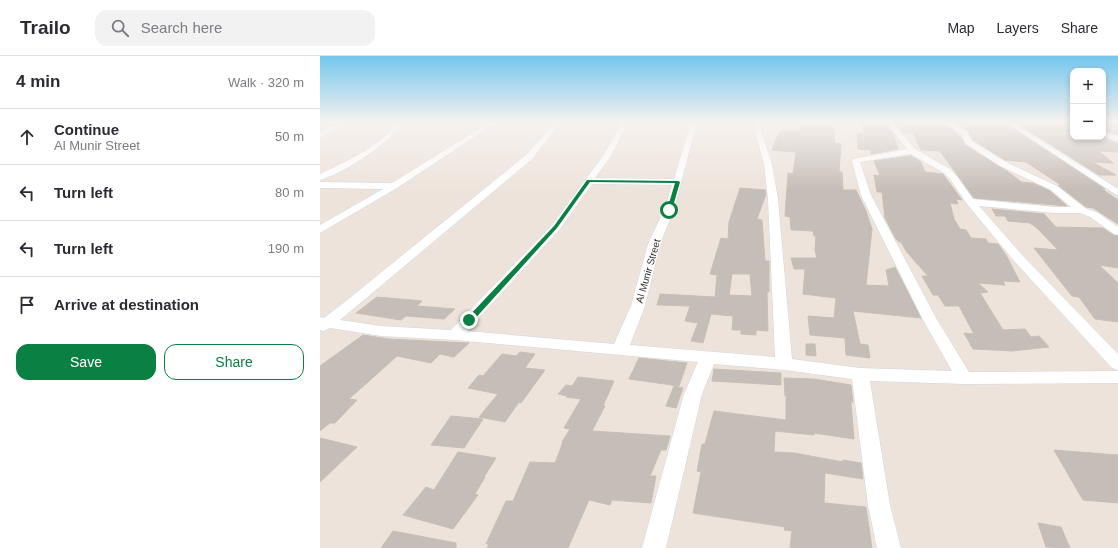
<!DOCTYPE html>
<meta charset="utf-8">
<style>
:root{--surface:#fff;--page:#f2f2f3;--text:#2b2b33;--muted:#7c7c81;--line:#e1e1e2;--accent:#0b8043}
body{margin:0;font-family:Arial,sans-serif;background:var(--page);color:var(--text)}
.controls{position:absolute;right:12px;top:12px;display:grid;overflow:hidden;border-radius:8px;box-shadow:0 2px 6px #0003}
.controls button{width:36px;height:36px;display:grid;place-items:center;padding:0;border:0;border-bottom:1px solid var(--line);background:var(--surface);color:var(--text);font:20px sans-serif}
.stop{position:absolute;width:12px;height:12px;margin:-9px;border:3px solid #0b8043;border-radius:50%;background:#fff}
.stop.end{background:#0b8043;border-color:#fff;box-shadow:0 1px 4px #0008}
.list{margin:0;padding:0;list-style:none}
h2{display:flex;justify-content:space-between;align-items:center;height:52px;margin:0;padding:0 16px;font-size:17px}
h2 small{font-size:13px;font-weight:400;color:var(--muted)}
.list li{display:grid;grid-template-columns:26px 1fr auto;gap:12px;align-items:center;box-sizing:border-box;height:56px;padding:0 16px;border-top:1px solid var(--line)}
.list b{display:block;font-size:15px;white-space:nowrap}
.list p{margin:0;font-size:13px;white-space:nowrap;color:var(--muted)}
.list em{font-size:13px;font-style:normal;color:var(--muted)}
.actions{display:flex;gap:8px;padding:12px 16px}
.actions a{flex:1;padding:9px 0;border:1px solid var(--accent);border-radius:12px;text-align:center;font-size:14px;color:var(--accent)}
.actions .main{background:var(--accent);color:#fff}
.icon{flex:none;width:22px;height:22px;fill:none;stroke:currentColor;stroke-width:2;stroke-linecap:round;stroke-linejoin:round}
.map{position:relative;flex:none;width:798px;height:492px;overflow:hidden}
header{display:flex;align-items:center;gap:24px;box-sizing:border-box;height:56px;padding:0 20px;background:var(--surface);border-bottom:1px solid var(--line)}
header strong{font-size:19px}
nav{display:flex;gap:22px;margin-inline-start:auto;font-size:14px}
.search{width:280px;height:36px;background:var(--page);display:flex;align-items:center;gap:10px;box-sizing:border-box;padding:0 14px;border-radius:12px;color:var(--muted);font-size:15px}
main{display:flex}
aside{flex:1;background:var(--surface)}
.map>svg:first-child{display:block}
.building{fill:#c5bdb7;stroke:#c8bfb4;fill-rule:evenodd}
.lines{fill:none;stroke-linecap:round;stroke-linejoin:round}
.street-casing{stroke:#d0d6e4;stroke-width:1}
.street{fill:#fff;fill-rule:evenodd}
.route{fill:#0b8043}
.labels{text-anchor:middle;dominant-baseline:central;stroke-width:3;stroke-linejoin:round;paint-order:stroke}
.street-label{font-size:10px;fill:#2a2a2a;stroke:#fff}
</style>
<header>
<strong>Trailo</strong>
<div class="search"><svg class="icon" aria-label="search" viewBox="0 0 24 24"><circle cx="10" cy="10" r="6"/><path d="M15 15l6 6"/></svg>Search here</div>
<nav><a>Map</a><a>Layers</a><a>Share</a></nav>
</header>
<main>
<aside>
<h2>4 min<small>Walk · 320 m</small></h2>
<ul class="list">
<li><svg class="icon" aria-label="ahead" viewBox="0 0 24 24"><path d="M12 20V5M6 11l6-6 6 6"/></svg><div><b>Continue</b><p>Al Munir Street</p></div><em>50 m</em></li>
<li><svg class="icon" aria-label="left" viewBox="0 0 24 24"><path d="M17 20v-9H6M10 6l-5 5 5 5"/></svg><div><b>Turn left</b></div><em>80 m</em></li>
<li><svg class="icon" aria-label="left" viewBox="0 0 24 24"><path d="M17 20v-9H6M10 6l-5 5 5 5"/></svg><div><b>Turn left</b></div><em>190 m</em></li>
<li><svg class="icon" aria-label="arrive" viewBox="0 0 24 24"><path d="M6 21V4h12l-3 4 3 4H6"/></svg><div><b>Arrive at destination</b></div></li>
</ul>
<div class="actions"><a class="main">Save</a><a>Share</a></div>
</aside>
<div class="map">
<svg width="798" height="492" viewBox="0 0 798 492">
<rect width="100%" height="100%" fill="#ede3db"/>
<g class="building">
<polygon points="493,66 513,66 515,87 521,88 519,116 522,116 523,134 536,134 546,155 552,173 546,229 569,230 566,214 575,211 601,262 533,255 540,288 548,289 550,302 526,299 525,282 490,279 488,260 514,262 516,242 483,238 485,213 474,213 471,202 497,202 495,194 496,180 494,180 493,175 471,174 470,161 465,160 468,117 473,118 476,96 452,94 460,74 479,75 479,68 493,69"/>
<polygon points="541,66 565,66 573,77 578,93 551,98 551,94 538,93 537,77 545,78"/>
<polygon points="574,66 624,66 641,81 645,89 687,115 701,126 713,127 730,135 747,150 654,142 620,95 601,94 593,77 583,77"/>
<polygon points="635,66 684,66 785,133 782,133 798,144 798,168 773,152 766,151 738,129 741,129 706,106 685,104 653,84 649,76"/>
<polygon points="695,66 753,66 753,81 782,81 798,87 798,96 779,95 793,107 772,106 796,119 779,119"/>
<polygon points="783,66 798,66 798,79 783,74"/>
<polygon points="591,100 601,106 605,116 623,118 642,144 636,143 638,148 630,147 634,163 640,173 646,174 651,182 666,183 668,187 678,188 686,199 700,226 683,225 685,229 658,227 668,236 660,237 683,274 705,273 711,281 719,280 729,291 692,295 653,293 644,277 654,278 639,250 625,250 618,239 613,239 602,220 608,220 586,195 581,186 579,186 576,183 565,162 562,136 557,136 554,119 560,120 554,105"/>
<path d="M420 132 445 134 446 138 437 163 442 164 445 205H449V236H447L448 275 436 274V279L421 278V274H412L413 260 391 258 383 287 371 285 378 267 365 265 370 250 337 249 340 238 395 241 397 219 390 218 401 182 408 183 409 166ZM412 218H430L432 240 409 239Z"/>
<polygon points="672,153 724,158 736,171 783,172 793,179 798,180 798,212 779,209 798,227 798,266 775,263 759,241 752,240 714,192 738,194 718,173 710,167 688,165 685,160 676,160"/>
<polygon points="57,241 102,245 97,250 135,253 124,263 86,260 81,264 36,257"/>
<polygon points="43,279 69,283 149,287 134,301 120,298 111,307 77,300 29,343 37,344 15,367 10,367 0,375 0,310"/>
<polygon points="486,288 495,288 496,300 486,299"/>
<polygon points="200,296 215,298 205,312 225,314 201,347 199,346 185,366 159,361 178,338 148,332 159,319 163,320 182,298 196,300"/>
<polygon points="319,302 367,307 359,330 309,323"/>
<polygon points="394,313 461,317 461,329 392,325"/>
<polygon points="258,321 294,325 283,350 285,350 272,375 350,380 346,394 341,394 330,420 336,420 331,447 292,444 290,449 269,444 248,492 167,492 169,488 166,488 186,445 193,445 210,406 235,407 243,386 242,386 250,373 244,372 261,343 246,341 247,340 238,338 246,329 252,330"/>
<polygon points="464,322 494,323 531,329 533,346 531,346 534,383 494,377 494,379 455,375 454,396 474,397 523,406 523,404 541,407 543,423 505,417 504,447 546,451 552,492 470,492 472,475 464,474 465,471 373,457 381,416 377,415 382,388 385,388 394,355 466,364 466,340 465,340"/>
<polygon points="354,330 363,332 356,352 346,350"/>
<polygon points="131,360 163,363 144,392 111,389"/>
<polygon points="0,382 37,391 0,426"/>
<polygon points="734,394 798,399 798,447 763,444"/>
<polygon points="138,396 176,402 164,421 165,421 155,438 158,439 133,473 83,459 106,431 114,434"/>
<polygon points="718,467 741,471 750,492 726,491"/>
<polygon points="73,475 136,487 136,492 61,492"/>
</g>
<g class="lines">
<g class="street-casing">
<g id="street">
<polygon points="22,66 30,66 0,81 0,76"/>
<path d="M76 66H82C73 86 22 118 0 124V118C23 107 64 89 76 66Z"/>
<polygon points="170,66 177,66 77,132 0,177 0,169 63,133 0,132 0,126 72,127"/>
<path d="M235 66H241L212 103 20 264 61 270 131 274 232 169 283 100 302 66H308L291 100 275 122 354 123 371 66H377L354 154 340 188 325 250 310 289 455 301 448 143 444 108 435 75 436 66H442L441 75 452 108 458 143 472 303 540 312 632 315 602 262 541 139 532 105 533 103 587 93 566 66H572L595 93 630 113 636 119 653 143 735 151H751L731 134 680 110 646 88 642 80 625 66H632L648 77 652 85 686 106 737 130 765 152 778 157 798 171V179L794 178 770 161 760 157H735L659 150 703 200 798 298V314L792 312 695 206 647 148 630 123 624 117 591 98 540 106 551 139 616 262 649 316 798 315V327L644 328 550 325 570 449 581 492H557L548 449 532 323 464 314 394 308 382 338 346 492H322L364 338 378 306 135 284 61 280 10 272 3 275 0 274V261L4 262 26 245 206 99ZM272 128 352 129 344 154 328 188 311 250 294 288 147 275 240 173Z"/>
<polygon points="685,66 692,66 798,133 798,140"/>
<polygon points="783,75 798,81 798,86 783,80"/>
</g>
</g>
<use href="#street" class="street"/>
</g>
<linearGradient id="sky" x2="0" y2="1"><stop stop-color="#74c6ee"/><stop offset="0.49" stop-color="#f7f2ef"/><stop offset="1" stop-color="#f7f2ef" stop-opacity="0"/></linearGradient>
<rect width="798" height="135" fill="url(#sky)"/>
<polygon class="route" points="267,124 358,125 360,126 352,154 349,155 347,154 355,127 270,126 237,172 152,266 147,266 147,262 234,170"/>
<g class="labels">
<g class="street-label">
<text transform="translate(328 215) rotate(-74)">Al Munir Street</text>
</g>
</g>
</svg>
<div class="controls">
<button>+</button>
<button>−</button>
</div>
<div class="stop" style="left:349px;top:154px"></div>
<div class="stop end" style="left:149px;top:264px"></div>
</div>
</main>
